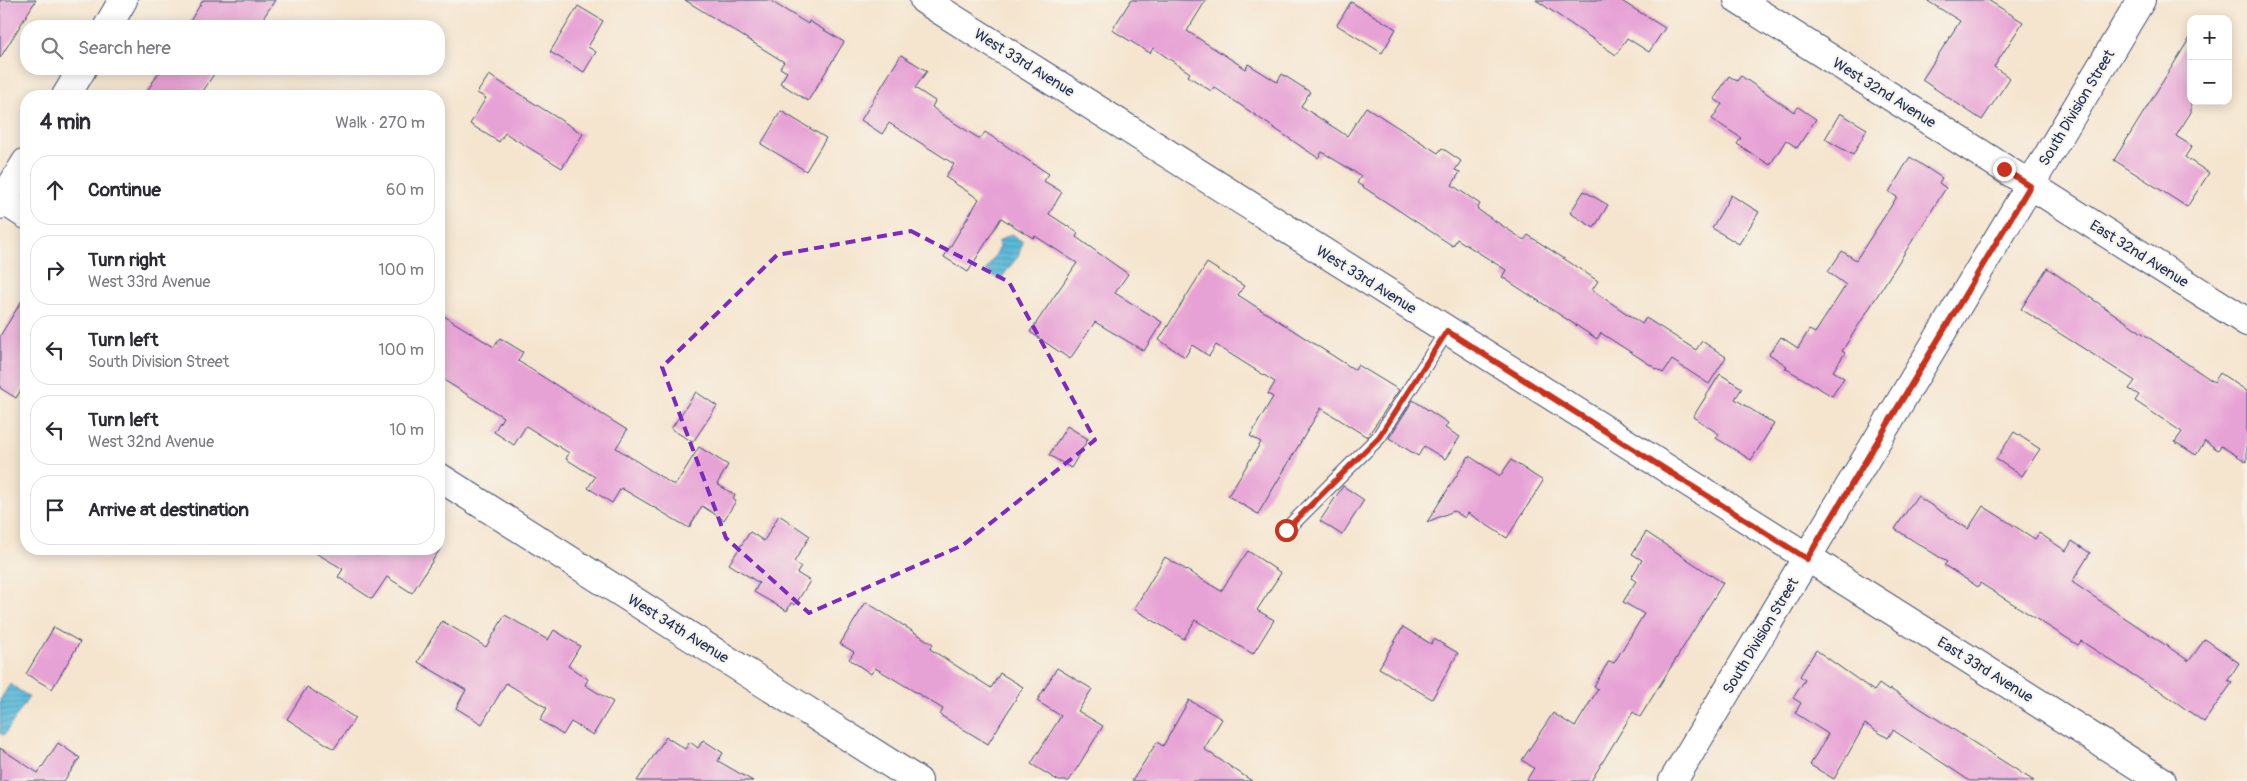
<!DOCTYPE html>
<meta charset="utf-8">
<style>
:root{--surface:#fff;--page:#f2f2f3;--text:#2b2b33;--muted:#7c7c81;--line:#e1e1e2}
body{margin:0;font-family:Pangolin,sans-serif;background:var(--page);color:var(--text)}
.controls{position:absolute;right:15px;top:15px;display:grid;overflow:hidden;border-radius:10px;box-shadow:0 2px 12px #0003}
.controls button{width:45px;height:45px;display:grid;place-items:center;padding:0;border:0;border-bottom:1px solid var(--line);background:var(--surface);color:var(--text);font:25px sans-serif}
.stop{position:absolute;width:15px;height:15px;margin:-11px;border:4px solid #c8321e;border-radius:50%;background:#fff}
.stop.end{background:#c8321e;border-color:#fff;box-shadow:0 1px 5px #0008}
.list{margin:0;padding:0;list-style:none}
h2{display:flex;justify-content:space-between;align-items:center;height:65px;margin:0;padding:0 20px;font-size:21px}
h2 small{font-size:16px;font-weight:400;color:var(--muted)}
.list li{display:grid;grid-template-columns:32px 1fr auto;gap:15px;align-items:center;box-sizing:border-box;height:70px;margin:0 10px 10px;padding:0 10px;border:1px solid var(--line);border-radius:20px}
.list b{display:block;font-size:19px;white-space:nowrap}
.list p{margin:0;font-size:16px;white-space:nowrap;color:var(--muted)}
.list em{font-size:16px;font-style:normal;color:var(--muted)}
.icon{flex:none;width:28px;height:28px;fill:none;stroke:currentColor;stroke-width:2;stroke-linecap:round;stroke-linejoin:round}
.map{position:relative;flex:none;width:2247px;height:781px;overflow:hidden}
.search{position:absolute;background:var(--surface);box-shadow:0 2px 12px #0003;left:20px;top:20px;width:425px;height:55px;display:flex;align-items:center;gap:12px;box-sizing:border-box;padding:0 18px;border-radius:20px;color:var(--muted);font-size:19px}
.panel{position:absolute;background:var(--surface);box-shadow:0 2px 12px #0003;left:20px;top:90px;width:425px;height:465px;border-radius:20px}
.map>svg:first-child{display:block}
.water{fill:url(#water-rules);stroke:#3a749c}
.building{fill:#e7a2d5}
.lines{fill:none;stroke-linecap:round;stroke-linejoin:round}
.lane-casing{stroke:#3c4a6f;stroke-width:16}
.street-casing{stroke:#3c4a6f;stroke-width:30}
.secondary-casing{stroke:#3c4a6f;stroke-width:30}
.lane{stroke:#fff;stroke-width:14}
.street{stroke:#fff;stroke-width:28}
.secondary{stroke:#fff;stroke-width:28}
.route{stroke:#c8321e;stroke-width:6}
.marked{fill:none;stroke:#7b2cbf;stroke-width:4;stroke-dasharray:10 6;stroke-linejoin:round}
.labels{text-anchor:middle;dominant-baseline:central;stroke-width:4;stroke-linejoin:round;paint-order:stroke}
.street-label{font-size:15px;fill:#1b2f5e;stroke:#f7f3e8}
</style>
<div class="map">
<svg width="2247" height="781" viewBox="0 0 2247 781">
<defs>
<pattern id="water-rules" width="6" height="5" patternUnits="userSpaceOnUse" patternTransform="scale(1.25)"><rect width="6" height="5" fill="#5abad9"/><path d="M0 2.5h6" fill="none" stroke="#4a98b3"/></pattern>
</defs>
<rect width="100%" height="100%" fill="#f7f3e8"/>
<filter id="ink" filterUnits="userSpaceOnUse"><feTurbulence type="fractalNoise" baseFrequency=".02" numOctaves="2"/><feDisplacementMap in="SourceGraphic" scale="10" xChannelSelector="R" yChannelSelector="G"/><feConvolveMatrix kernelMatrix="1 2 1 2 8 2 1 2 1" color-interpolation-filters="sRGB"/></filter>
<filter id="wash" filterUnits="userSpaceOnUse"><feTurbulence type="fractalNoise" baseFrequency=".0096" numOctaves="4" result="noise"/><feDisplacementMap in="SourceGraphic" scale="20" xChannelSelector="R" yChannelSelector="G"/><feGaussianBlur stdDeviation="1.12" result="paint"/><feColorMatrix in="noise" values="0 0 0 0 0 0 0 0 0 0 0 0 0 0 0 0 0 1.4 0 .05"/><feComposite in="paint" operator="in"/></filter>
<g filter="url(#wash)">
<rect width="100%" height="100%" fill="#f5e5cf"/>
<g class="water">
<polygon points="1011,234 1023,242 1018,256 1000,280 986,271 1000,247 999,241"/>
<polygon points="10,684 29,697 4,735 0,733 0,700"/>
</g>
<g id="blocks">
<g class="building">
<polygon points="0,0 36,0 0,58"/>
<polygon points="203,0 275,0 258,26 187,26"/>
<polygon points="685,0 769,0 808,24 809,21 844,42 808,101 780,83 787,72 780,68 784,62"/>
<polygon points="1131,0 1206,0 1187,31 1246,69 1248,64 1277,82 1282,74 1310,92 1301,106 1347,136 1366,107 1438,153 1442,148 1461,161 1455,170 1460,172 1452,185 1480,204 1477,209 1524,240 1528,235 1598,281 1592,290 1642,324 1646,318 1696,350 1702,341 1726,357 1709,384 1672,360 1663,373 1601,333 1597,339 1502,277 1506,270 1457,239 1453,246 1357,183 1361,176 1322,152 1318,158 1214,87 1211,91 1188,76 1190,73 1153,48 1150,53 1112,30"/>
<polygon points="1536,0 1620,0 1665,28 1649,52 1627,38 1616,55"/>
<polygon points="1926,0 1988,0 2023,22 1994,67 2010,78 1982,120 1922,80 1960,21"/>
<polygon points="1351,2 1396,29 1382,53 1337,25"/>
<polygon points="578,6 603,21 588,47 596,52 584,72 550,52"/>
<polygon points="2191,36 2191,112 2176,136 2192,146 2185,157 2209,173 2187,207 2114,160"/>
<polygon points="901,55 927,71 915,88 935,101 932,107 942,115 980,139 985,132 1049,174 1044,181 1062,192 1049,214 1078,233 1076,237 1128,274 1115,293 1162,322 1144,351 1095,322 1070,359 1030,332 1077,263 1035,236 1033,238 1001,218 968,272 944,257 979,199 945,177 954,164 889,123 882,134 861,120"/>
<polygon points="161,69 217,69 200,96 144,96"/>
<polygon points="489,75 583,134 562,168 505,133 499,142 470,124 486,98 477,93"/>
<polygon points="1729,76 1737,81 1741,76 1794,112 1798,107 1816,119 1797,148 1786,140 1770,165 1737,144 1741,138 1712,119 1722,104 1714,99"/>
<polygon points="781,111 826,138 806,171 761,144"/>
<polygon points="1840,113 1867,129 1853,155 1825,139"/>
<polygon points="1910,157 1942,178 1939,183 1946,188 1842,351 1845,353 1833,371 1844,378 1832,396 1785,368 1787,366 1769,354 1781,337 1798,348 1809,330 1815,333 1846,285 1828,272 1842,251 1856,260 1897,197 1889,192"/>
<polygon points="1584,191 1608,205 1594,228 1570,213"/>
<polygon points="1731,195 1759,212 1739,244 1712,228"/>
<polygon points="1207,263 1244,286 1238,295 1355,370 1358,365 1399,390 1367,437 1321,408 1258,514 1228,496 1261,442 1250,436 1273,397 1268,394 1275,382 1216,345 1209,356 1192,345 1185,357 1159,340"/>
<polygon points="2047,268 2214,382 2220,373 2247,391 2247,462 2221,446 2218,450 2205,441 2196,455 2175,442 2182,432 2135,401 2139,395 2129,389 2135,381 2021,309"/>
<polygon points="26,294 26,382 16,398 0,388 0,336"/>
<polygon points="439,313 494,347 500,338 523,352 518,361 627,430 616,448 672,484 676,484 699,447 728,465 717,484 735,495 733,499 736,501 724,520 702,506 689,528 621,488 612,503 588,488 595,477 566,459 569,453 526,426 514,445 494,432 503,417 439,377"/>
<polygon points="1720,374 1742,388 1735,399 1774,424 1751,460 1716,438 1719,434 1693,417"/>
<polygon points="696,392 717,406 693,442 671,429"/>
<polygon points="1413,400 1448,423 1445,428 1460,437 1445,459 1424,446 1418,456 1389,438"/>
<polygon points="1067,426 1088,439 1071,468 1049,455"/>
<polygon points="2014,432 2040,449 2022,476 1996,459"/>
<polygon points="1469,456 1500,476 1511,460 1543,481 1507,538 1468,513 1465,518 1454,511 1427,522"/>
<polygon points="1343,486 1364,500 1342,535 1320,521"/>
<polygon points="1917,496 1968,529 1983,506 2035,539 2039,533 2066,551 2072,541 2090,553 2072,582 2189,661 2205,639 2239,663 2228,680 2232,683 2204,722 2156,688 2155,689 2081,641 2078,645 1980,583 1978,587 1944,565 1947,562 1895,529"/>
<polygon points="779,515 810,536 794,562 801,567 797,573 810,581 795,605 791,603 787,611 754,592 759,583 729,564 750,532 764,541"/>
<polygon points="1646,532 1723,583 1640,717 1633,712 1591,781 1526,781 1534,768 1522,760 1553,713 1575,727 1598,689 1594,686 1609,661 1614,663 1644,614 1623,602 1636,581 1631,578 1642,560 1632,554"/>
<polygon points="309,549 440,549 412,593 387,577 372,599 338,577 343,569"/>
<polygon points="1248,551 1281,573 1257,610 1274,620 1253,654 1195,620 1184,639 1134,609 1165,557 1221,591"/>
<polygon points="866,602 933,644 930,649 991,688 1000,673 1023,687 988,744 940,715 943,709 894,679 875,668 871,674 849,659 854,652 840,644"/>
<polygon points="505,615 548,640 554,630 580,646 568,666 588,679 585,685 613,702 593,735 571,722 563,735 540,720 547,708 506,683 482,724 456,708 466,690 418,662 442,621 486,647"/>
<polygon points="54,627 80,642 52,689 26,674"/>
<polygon points="1403,627 1431,644 1434,639 1458,653 1432,699 1379,668"/>
<polygon points="1816,650 1874,691 1879,684 1889,691 1890,689 2034,781 1970,781 1893,730 1888,738 1865,724 1834,779 1810,765 1828,734 1795,713 1801,703 1793,698 1805,680 1800,676"/>
<polygon points="1057,668 1092,689 1078,711 1103,726 1069,781 1059,781 1031,764 1061,716 1037,701"/>
<polygon points="307,687 355,718 334,749 287,719"/>
<polygon points="1189,700 1222,719 1204,749 1252,781 1132,781 1157,742 1163,746"/>
<polygon points="666,737 685,749 690,742 698,748 703,740 723,753 718,761 753,781 637,781"/>
<polygon points="58,743 80,758 64,781 0,781 0,748 38,773"/>
</g>
</g>
</g>
<g filter="url(#ink)">
<use href="#blocks" fill-opacity="0" stroke="#3c4a6f" stroke-width="1"/>
<g class="lines">
<g class="lane-casing">
<polyline id="lane" points="1286,530 1379,437 1447,331"/>
</g>
<g class="street-casing">
<g id="street">
<polyline points="924,0 2162,781"/>
<polyline points="1738,0 2247,322"/>
<polyline points="3,200 26,215"/>
<polyline points="439,477 918,781"/>
<polyline points="1673,781 2141,0"/>
</g>
</g>
<g class="secondary-casing">
<g id="secondary">
<polyline points="108,26 123,0"/>
<polyline points="66,96 82,69"/>
<polyline points="0,205 26,162"/>
</g>
</g>
<use href="#lane" class="lane"/>
<use href="#street" class="street"/>
<use href="#secondary" class="secondary"/>
</g>
</g>
<g class="lines" filter="url(#ink)">
<polyline class="route" points="1286,530 1379,437 1447,331 1807,559 2030,186 2004,169"/>
</g>
<path class="marked" d="M911 231 1009 282 1095 440 963 545 809 613 726 538 662 367 777 255Z"/>
<g class="labels">
<g class="street-label">
<text transform="translate(1024 63) rotate(32)">West 33rd Avenue</text>
<text transform="translate(1884 93) rotate(32)">West 32nd Avenue</text>
<text transform="translate(2077 108) rotate(-59)">South Division Street</text>
<text transform="translate(2139 254) rotate(32)">East 32nd Avenue</text>
<text transform="translate(1366 280) rotate(32)">West 33rd Avenue</text>
<text transform="translate(678 629) rotate(32)">West 34th Avenue</text>
<text transform="translate(1761 636) rotate(-59)">South Division Street</text>
<text transform="translate(1985 670) rotate(32)">East 33rd Avenue</text>
</g>
</g>
</svg>
<div class="controls">
<button>+</button>
<button>−</button>
</div>
<div class="stop" style="left:1286px;top:530px"></div>
<div class="stop end" style="left:2004px;top:169px"></div>
<div class="search"><svg class="icon" aria-label="search" viewBox="0 0 24 24"><circle cx="10" cy="10" r="6"/><path d="M15 15l6 6"/></svg>Search here</div>
<section class="panel">
<h2>4 min<small>Walk · 270 m</small></h2>
<ul class="list">
<li><svg class="icon" aria-label="ahead" viewBox="0 0 24 24"><path d="M12 20V5M6 11l6-6 6 6"/></svg><div><b>Continue</b></div><em>60 m</em></li>
<li><svg class="icon" aria-label="right" viewBox="0 0 24 24"><path d="M7 20v-9h11M14 6l5 5-5 5"/></svg><div><b>Turn right</b><p>West 33rd Avenue</p></div><em>100 m</em></li>
<li><svg class="icon" aria-label="left" viewBox="0 0 24 24"><path d="M17 20v-9H6M10 6l-5 5 5 5"/></svg><div><b>Turn left</b><p>South Division Street</p></div><em>100 m</em></li>
<li><svg class="icon" aria-label="left" viewBox="0 0 24 24"><path d="M17 20v-9H6M10 6l-5 5 5 5"/></svg><div><b>Turn left</b><p>West 32nd Avenue</p></div><em>10 m</em></li>
<li><svg class="icon" aria-label="arrive" viewBox="0 0 24 24"><path d="M6 21V4h12l-3 4 3 4H6"/></svg><div><b>Arrive at destination</b></div></li>
</ul>
</section>
</div>
